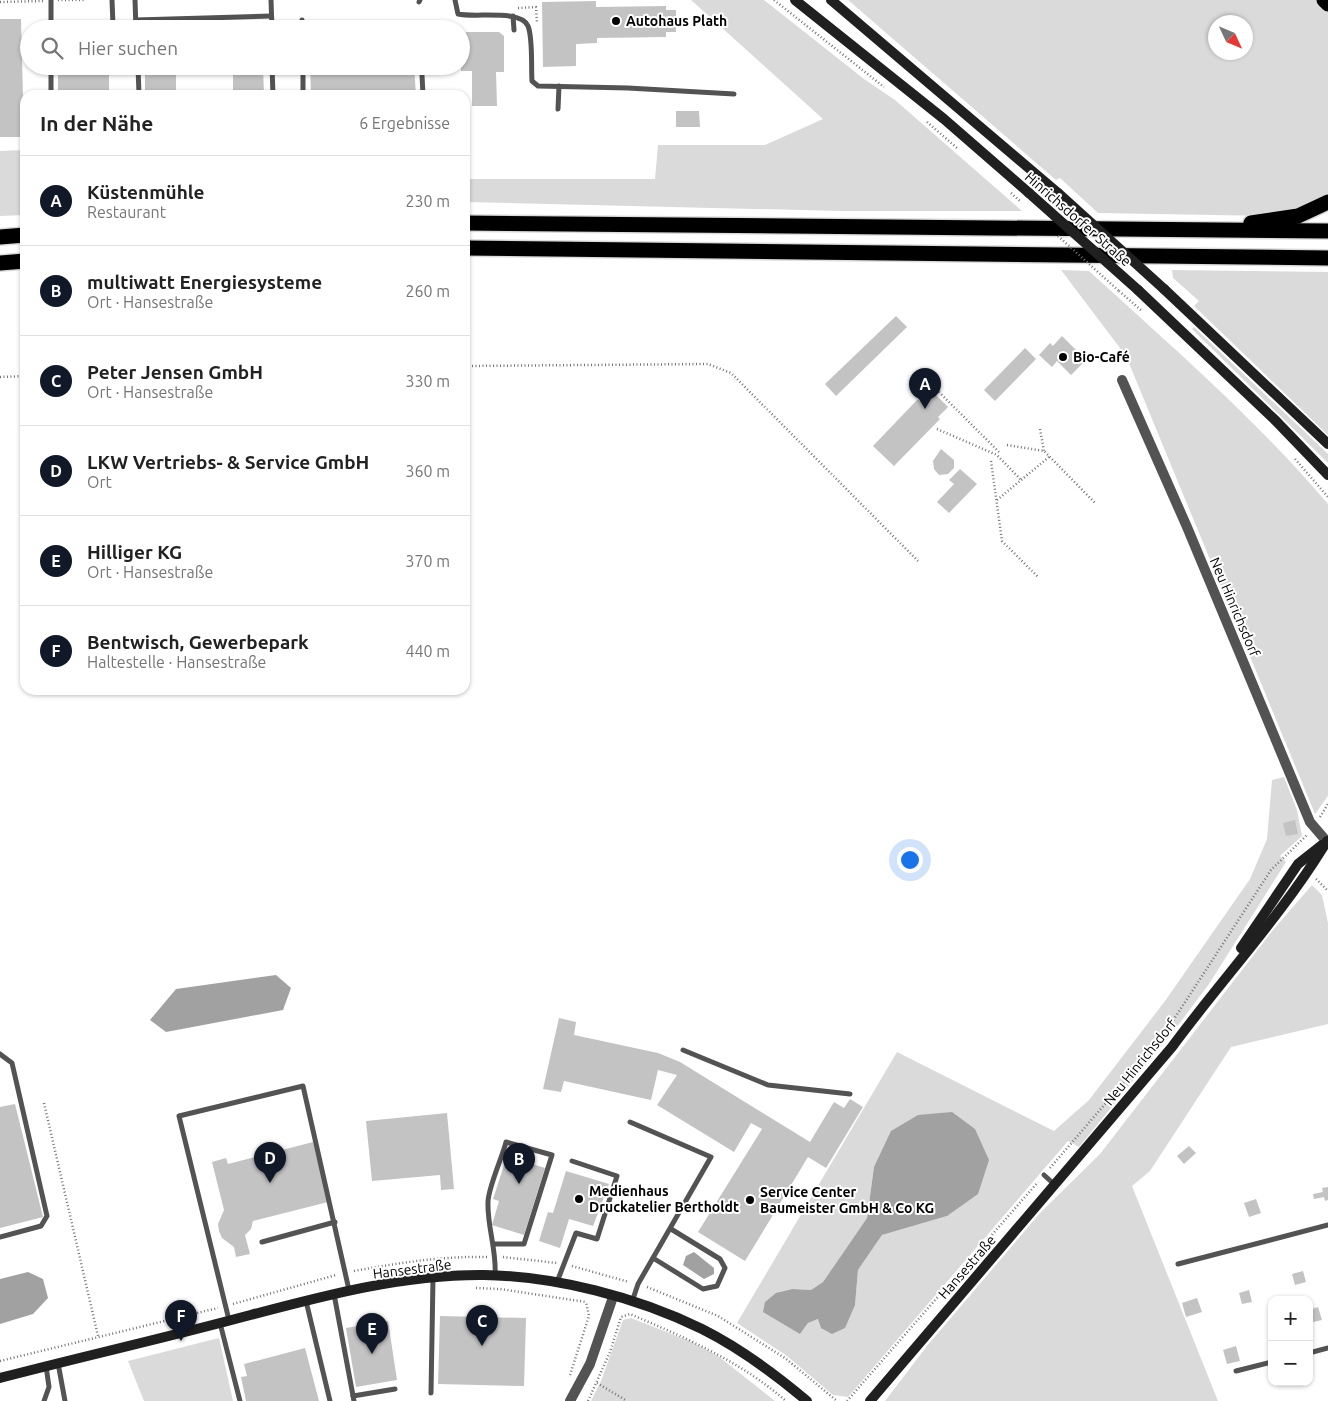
<!DOCTYPE html>
<html lang="de">
<meta charset="utf-8">
<style>
:root{--surface:#fff;--page:#f6f6f6;--text:#222;--muted:#767676;--line:#e0e0e0;--accent:#111827}
body{margin:0;font-family:Ubuntu,sans-serif;background:var(--page);color:var(--text)}
.controls{position:absolute;right:15px;bottom:15px;display:grid;overflow:hidden;border-radius:10px;box-shadow:0 1px 4px #0004}
.controls button{width:45px;height:45px;display:grid;place-items:center;padding:0;border:0;border-bottom:1px solid var(--line);background:var(--surface);color:var(--text);font:25px sans-serif}
.compass{position:absolute;left:1208px;top:15px;width:45px;height:45px;border-radius:50%;background:var(--surface);box-shadow:0 1px 4px #0004;rotate:134deg}
.you{position:absolute;left:909px;top:859px;width:18px;height:18px;margin:-12px;border:4px solid #fff;border-radius:50%;background:#1a73e8;box-shadow:0 0 0 8px #1a73e833}
.badge{display:grid;place-items:center;width:32px;height:32px;border-radius:50%;background:var(--accent);color:#fff;font-size:16px;font-weight:700}
.pin{position:absolute;translate:-50% -41px;filter:drop-shadow(0 1px 2px #0008)}
.pin::after{content:'';position:absolute;top:26px;width:18px;height:15px;background:inherit;clip-path:polygon(0 0,100% 0,50% 100%)}
.list{margin:0;padding:0;list-style:none}
h2{display:flex;justify-content:space-between;align-items:center;height:65px;margin:0;padding:0 20px;font-size:21px}
h2 small{font-size:16px;font-weight:400;color:var(--muted)}
.list li{display:grid;grid-template-columns:32px 1fr auto;gap:15px;align-items:center;box-sizing:border-box;height:90px;padding:0 20px;border-top:1px solid var(--line)}
.list b{display:block;font-size:19px;white-space:nowrap}
.list p{margin:0;font-size:16px;white-space:nowrap;color:var(--muted)}
.list em{font-size:16px;font-style:normal;color:var(--muted)}
.icon{flex:none;width:28px;height:28px;fill:none;stroke:currentColor;stroke-width:2;stroke-linecap:round;stroke-linejoin:round}
.map{position:relative;flex:none;width:1328px;height:1401px;overflow:hidden}
.search{position:absolute;background:var(--surface);box-shadow:0 1px 4px #0004;left:20px;top:20px;width:450px;height:55px;display:flex;align-items:center;gap:12px;box-sizing:border-box;padding:0 18px;border-radius:28px;color:var(--muted);font-size:19px}
.panel{position:absolute;background:var(--surface);box-shadow:0 1px 4px #0004;left:20px;top:90px;width:450px;height:605px;border-radius:15px}
.map>svg:first-child{display:block}
.green{fill:#dadada;fill-rule:evenodd}
.water{fill:#a1a1a1}
.building{fill:#c3c3c3}
.lines{fill:none;stroke-linecap:round;stroke-linejoin:round}
.highway-casing{stroke:#dbdbdb;stroke-width:18}
.path{stroke:#757575;stroke-width:2.5;stroke-dasharray:1 2.5;stroke-linecap:butt}
.lane{stroke:#535353;stroke-width:5}
.street{stroke:#535353;stroke-width:10}
.secondary{stroke:#202020;stroke-width:10}
.highway{stroke:#000;stroke-width:15}
.path-bridge{stroke:#757575;stroke-width:2.5;stroke-dasharray:1 2.5;stroke-linecap:butt}
.secondary-bridge{stroke:#202020;stroke-width:10}
.poi-dot{fill:#000;stroke:#fff;stroke-width:2}
.labels{text-anchor:middle;dominant-baseline:central;stroke-width:4;stroke-linejoin:round;paint-order:stroke}
.poi-label{font-size:14px;font-weight:bold;fill:#000;stroke:#fff;text-anchor:start}
.street-label{font-size:14px;fill:#000;stroke:#fff}
</style>
<div class="map">
<svg width="1328" height="1401" viewBox="0 0 1328 1401">
<rect width="100%" height="100%" fill="#fff"/>
<g class="green">
<polygon points="691,0 764,0 864,79 895,100 1022,211 841,211 465,202 465,179 655,179 658,145 765,145 823,119"/>
<path d="M848 0H1316L1328 12V196L1302 209 1271 216 1098 213 1060 178 1056 180ZM1216 22H1246V52H1216Z"/>
<polygon points="25,150 25,215 0,216 0,151"/>
<path d="M1061 270 1089 271C1171 346 1256 419 1328 504V796L1315 814 1126 356Z"/>
<polygon points="1172,270 1328,272 1328,435 1194,306 1199,301 1173,278"/>
<polygon points="1194,327 1328,454 1328,463 1192,329"/>
<path d="M1284 777 1297 810 1302 836 1280 856 1286 862 1209 984 1173 1032 1079 1147 1068 1141 848 1397 833 1395 787 1356 737 1323 897 1052 1054 1131 1089 1100 1165 1001 1250 879 1267 839 1272 780ZM874 1167 947 1216 882 1235 858 1270 855 1305 808 1323 800 1334 793 1289 811 1290 823 1282 867 1218Z"/>
<polygon points="1312,885 1322,895 1328,923 1328,1024 1231,1047 1150,1171 1132,1186 1218,1401 885,1401 927,1346 1040,1213 1100,1154 1273,930"/>
<polygon points="631,1318 692,1342 718,1356 775,1401 591,1401 601,1381 623,1320"/>
<polygon points="219,1338 233,1401 144,1401 128,1361"/>
</g>
<g class="water">
<polygon points="276,975 291,988 283,1010 166,1032 150,1020 176,989"/>
<polygon points="952,1112 975,1129 989,1160 978,1194 947,1216 882,1235 858,1270 855,1305 845,1328 832,1334 821,1328 818,1319 808,1323 800,1334 763,1312 765,1302 776,1293 793,1289 811,1290 823,1282 867,1218 874,1167 891,1131 918,1115"/>
<polygon points="694,1252 714,1268 714,1274 704,1279 683,1265 686,1256"/>
<polygon points="28,1272 43,1279 48,1298 33,1314 0,1324 0,1279"/>
</g>
<g class="building">
<polygon points="596,1 596,7 666,6 666,10 676,10 676,32 666,32 666,37 597,38 597,43 576,44 576,66 543,67 542,2"/>
<polygon points="0,19 21,19 24,137 0,137"/>
<polygon points="263,24 263,29 144,29 144,26"/>
<polygon points="466,32 499,32 504,36 504,72 496,72 497,106 472,106 472,71 461,71 461,37"/>
<rect x="58" y="66" width="51" height="29"/>
<rect x="145" y="66" width="31" height="29"/>
<polygon points="229,66 263,66 264,95 233,95 233,75 229,75"/>
<polygon points="310,66 414,66 416,95 311,95"/>
<polygon points="676,111 699,111 700,127 676,127"/>
<polygon points="896,316 907,327 836,396 825,384"/>
<polygon points="1062,336 1086,360 1071,375 1057,361 1052,367 1039,355 1050,343 1053,346"/>
<polygon points="1025,348 1036,359 995,401 984,390"/>
<polygon points="931,390 948,407 938,417 940,419 894,466 873,446 918,399 920,401"/>
<polygon points="941,449 954,460 954,468 948,474 939,475 934,469 933,461"/>
<polygon points="960,469 977,484 949,513 937,502 954,484 949,480"/>
<polygon points="1295,820 1298,834 1286,836 1283,823"/>
<polygon points="559,1018 576,1022 574,1035 658,1053 680,1062 810,1142 834,1102 844,1108 850,1099 863,1107 826,1168 808,1157 745,1261 698,1232 762,1129 751,1123 734,1152 657,1105 677,1075 658,1070 651,1100 564,1081 561,1092 543,1089"/>
<polygon points="15,1104 43,1217 0,1228 0,1107"/>
<polygon points="447,1113 454,1189 441,1190 440,1175 372,1181 366,1121"/>
<polygon points="313,1142 328,1202 253,1221 251,1229 245,1235 250,1254 236,1257 234,1247 222,1238 219,1231 218,1224 224,1210 212,1162 226,1158 228,1164"/>
<polygon points="1189,1146 1196,1153 1184,1164 1177,1156"/>
<polygon points="507,1156 545,1168 524,1235 492,1225 499,1201 493,1199"/>
<polygon points="566,1171 609,1184 593,1226 569,1219 560,1248 539,1241 548,1212 553,1213"/>
<polygon points="1328,1187 1328,1200 1325,1201 1324,1197 1314,1199 1313,1194 1323,1192 1322,1188"/>
<polygon points="1256,1199 1261,1213 1249,1217 1244,1203"/>
<polygon points="1303,1271 1306,1282 1295,1285 1292,1274"/>
<polygon points="1249,1290 1252,1302 1242,1304 1239,1293"/>
<polygon points="1197,1298 1202,1312 1186,1317 1182,1303"/>
<polygon points="1318,1307 1322,1320 1309,1323 1309,1310"/>
<polygon points="440,1316 526,1318 524,1386 438,1384"/>
<polygon points="388,1321 397,1380 356,1387 346,1328"/>
<polygon points="1236,1346 1240,1361 1227,1364 1223,1350"/>
<polygon points="305,1348 319,1401 246,1401 241,1377 247,1376 244,1364"/>
</g>
<g class="lines">
<g class="highway-casing">
<g id="highway">
<polyline points="1324,0 1328,4"/>
<polyline points="465,223 1328,231"/>
<polyline points="1251,223 1298,216 1328,202"/>
<polyline points="0,237 25,235"/>
<polyline points="465,248 1328,258"/>
<polyline points="0,263 25,261"/>
</g>
</g>
<g class="path">
<polyline points="58,0 84,0"/>
<polyline points="774,0 884,87"/>
<polyline points="0,2 43,1"/>
<polyline points="518,8 536,7 537,23"/>
<polyline points="927,122 957,148"/>
<polyline points="1119,291 1142,311"/>
<polyline points="465,366 708,364 731,373 918,561"/>
<polyline points="0,377 25,376"/>
<polyline points="934,387 999,452"/>
<polyline points="937,429 997,455 1022,481"/>
<polyline points="1040,429 1044,451"/>
<polyline points="1007,445 1044,451 1096,504"/>
<polyline points="1295,459 1328,497"/>
<polyline points="991,461 1002,541 1038,577"/>
<polyline points="997,500 1049,457"/>
<polyline points="1320,817 1328,804"/>
<polyline points="1316,879 1328,891"/>
<polyline points="44,1103 98,1336"/>
<polyline points="1050,1168 1161,1039 1271,870 1307,835"/>
<polyline points="503,1257 557,1263"/>
<polyline points="572,1266 629,1282"/>
<path d="M354 1271C399 1263 441 1256 487 1257"/>
<polyline points="647,1287 718,1316 785,1358 837,1401"/>
<polyline points="476,1288 500,1289 586,1302"/>
<polyline points="233,1304 336,1275"/>
<polyline points="0,1361 218,1308"/>
<polyline points="570,1375 589,1316 586,1302"/>
<polyline points="597,1383 627,1401"/>
<path d="M588 1401 610 1352 621 1317 630 1314C686 1338 740 1361 786 1401"/>
<polyline points="847,1401 1038,1182"/>
</g>
<g class="lane">
<polyline points="51,0 51,29"/>
<polyline points="135,0 136,29"/>
<polyline points="271,0 272,29"/>
<path d="M455 0 458 14C475 18 521 9 528 26 533 38 531 67 532 81L538 86 628 88 734 94"/>
<polyline points="419,2 420,0"/>
<polyline points="513,16 514,30"/>
<polyline points="136,20 271,16"/>
<polyline points="302,20 302,29"/>
<polyline points="51,24 113,25 112,0"/>
<polyline points="51,66 51,95"/>
<polyline points="138,66 139,95"/>
<polyline points="272,66 273,95"/>
<polyline points="303,66 303,95"/>
<polyline points="422,75 423,95"/>
<polyline points="558,109 559,86"/>
<polyline points="683,1050 768,1085 850,1094"/>
<polyline points="0,1054 12,1063 47,1216 41,1226 0,1237"/>
<polyline points="630,1122 711,1157 638,1284 632,1302"/>
<polyline points="1044,1175 1055,1185"/>
<polyline points="262,1242 335,1222"/>
<path d="M493 1244H524L552 1155 506 1142C502 1158 488 1188 488 1202 487 1227 497 1250 495 1276"/>
<polyline points="653,1258 703,1289 717,1286 725,1268 720,1259 671,1229"/>
<polyline points="1178,1264 1328,1225"/>
<polyline points="557,1282 576,1233 597,1239 617,1176 572,1161"/>
<polyline points="334,1294 354,1401"/>
<polyline points="306,1301 330,1401"/>
<polyline points="229,1320 179,1116 303,1086 349,1290"/>
<polyline points="220,1323 240,1401"/>
<polyline points="1309,1353 1328,1348"/>
<polyline points="58,1363 65,1401"/>
<polyline points="1236,1371 1272,1362"/>
<polyline points="431,1393 433,1278"/>
<polyline points="353,1396 395,1389"/>
<polyline points="44,1401 49,1387 46,1366"/>
</g>
<g class="street">
<polyline points="1122,380 1187,527 1310,822 1328,843"/>
<polyline points="570,1401 590,1364 613,1297"/>
</g>
<g class="secondary">
<polyline points="795,0 944,119 1029,193"/>
<polyline points="831,0 1058,193"/>
<polyline points="1164,289 1328,444"/>
<polyline points="1138,290 1276,421 1328,475"/>
<polyline points="1241,948 1298,864 1322,845"/>
<path d="M0 1378C73 1359 147 1342 220 1323 305 1301 394 1274 484 1275 555 1276 637 1297 702 1329 740 1348 775 1374 807 1401"/>
<path d="M870 1401 1172 1047C1222 979 1283 914 1327 841"/>
</g>
<use href="#highway" class="highway"/>
<g class="path-bridge">
<polyline points="1011,193 1021,202"/>
<polyline points="1058,236 1119,291"/>
</g>
<g class="secondary-bridge">
<polyline points="1029,193 1138,290"/>
<polyline points="1058,193 1164,289"/>
</g>
</g>
<g class="poi-dot">
<circle cx="616" cy="21" r="5"/>
<circle cx="1063" cy="357" r="5"/>
<circle cx="579" cy="1199" r="5"/>
<circle cx="750" cy="1200" r="5"/>
</g>
<g class="labels">
<g class="poi-label">
<text x="626" y="21">Autohaus Plath</text>
<text x="1073" y="357">Bio-Café</text>
<text x="589" y="1191">Medienhaus<tspan x="589" dy="16">Druckatelier Bertholdt</tspan></text>
<text x="760" y="1192">Service Center<tspan x="760" dy="16">Baumeister GmbH &amp; Co KG</tspan></text>
</g>
<g class="street-label">
<text transform="translate(1078 219) rotate(41)">Hinrichsdorfer Straße</text>
<text transform="translate(1235 607) rotate(67)">Neu Hinrichsdorf</text>
<text transform="translate(1140 1062) rotate(-51)">Neu Hinrichsdorf</text>
<text transform="translate(967 1267) rotate(-49)">Hansestraße</text>
<text transform="translate(412 1269) rotate(-7)">Hansestraße</text>
</g>
</g>
</svg>
<div class="controls">
<button>+</button>
<button>−</button>
</div>
<svg class="compass" viewBox="-18 -18 36 36"><path d="M0-13l5 13h-10z" fill="#e53935"/><path d="M0 13l5-13h-10z" fill="#767676"/></svg>
<div class="you"></div>
<div class="pin badge" style="left:925px;top:409px">A</div>
<div class="pin badge" style="left:519px;top:1184px">B</div>
<div class="pin badge" style="left:482px;top:1346px">C</div>
<div class="pin badge" style="left:270px;top:1183px">D</div>
<div class="pin badge" style="left:372px;top:1354px">E</div>
<div class="pin badge" style="left:181px;top:1341px">F</div>
<div class="search"><svg class="icon" aria-label="search" viewBox="0 0 24 24"><circle cx="10" cy="10" r="6"/><path d="M15 15l6 6"/></svg>Hier suchen</div>
<section class="panel">
<h2>In der Nähe<small>6 Ergebnisse</small></h2>
<ul class="list">
<li><span class="badge">A</span><div><b>Küstenmühle</b><p>Restaurant</p></div><em>230 m</em></li>
<li><span class="badge">B</span><div><b>multiwatt Energiesysteme</b><p>Ort · Hansestraße</p></div><em>260 m</em></li>
<li><span class="badge">C</span><div><b>Peter Jensen GmbH</b><p>Ort · Hansestraße</p></div><em>330 m</em></li>
<li><span class="badge">D</span><div><b>LKW Vertriebs- &amp; Service GmbH</b><p>Ort</p></div><em>360 m</em></li>
<li><span class="badge">E</span><div><b>Hilliger KG</b><p>Ort · Hansestraße</p></div><em>370 m</em></li>
<li><span class="badge">F</span><div><b>Bentwisch, Gewerbepark</b><p>Haltestelle · Hansestraße</p></div><em>440 m</em></li>
</ul>
</section>
</div>
